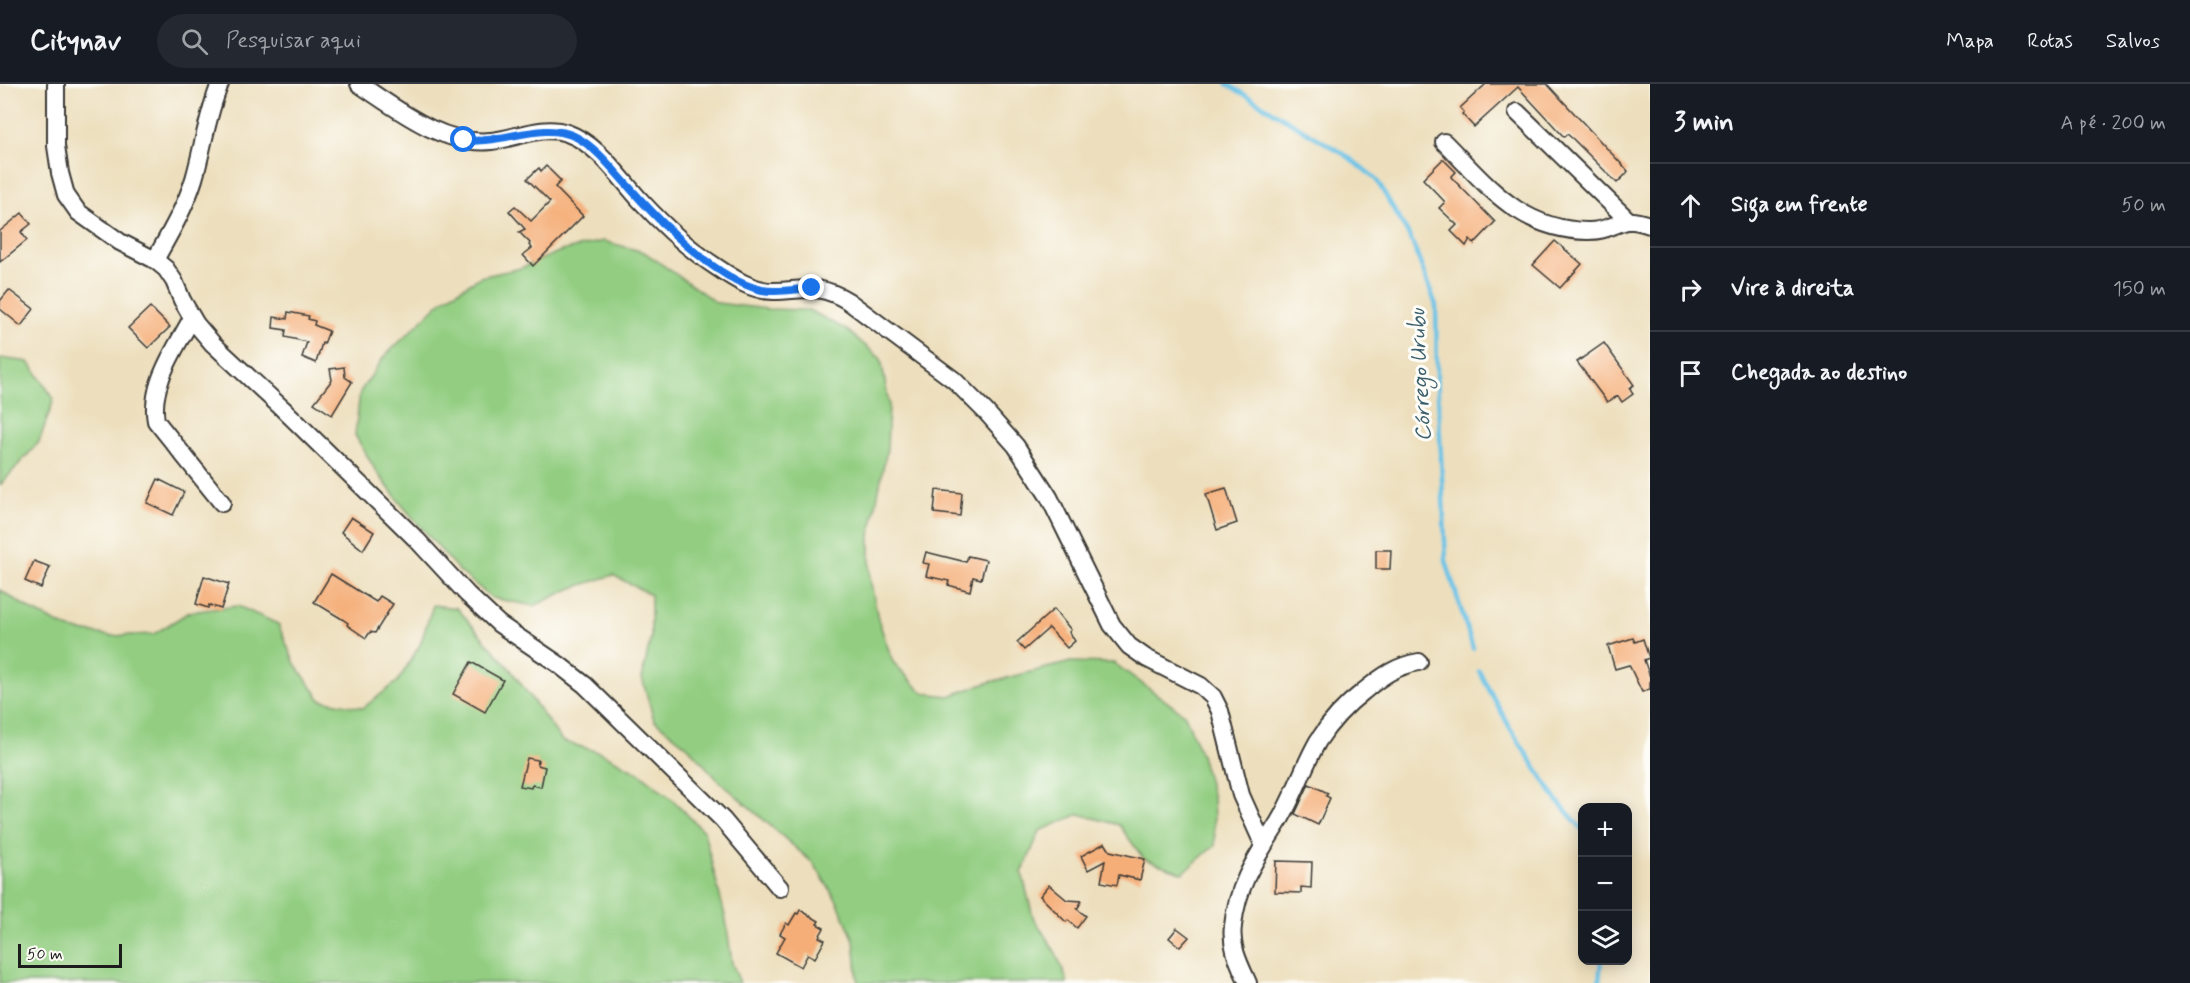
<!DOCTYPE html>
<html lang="pt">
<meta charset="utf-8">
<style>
:root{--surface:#171b24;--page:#242831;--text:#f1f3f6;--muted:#9ea1a6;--line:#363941}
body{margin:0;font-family:Mynerve,sans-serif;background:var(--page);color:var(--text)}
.controls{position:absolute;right:18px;bottom:18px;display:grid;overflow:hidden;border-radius:12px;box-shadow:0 3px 15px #0003}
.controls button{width:54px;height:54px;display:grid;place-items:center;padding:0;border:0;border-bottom:2px solid var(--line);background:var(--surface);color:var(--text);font:30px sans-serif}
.scale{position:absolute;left:18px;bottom:15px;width:104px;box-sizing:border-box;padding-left:6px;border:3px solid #1c1c1c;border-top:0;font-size:16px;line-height:21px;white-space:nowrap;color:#1c1c1c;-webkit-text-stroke:4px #fdfcf7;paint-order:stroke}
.stop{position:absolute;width:18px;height:18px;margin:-14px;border:4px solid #1a73e8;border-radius:50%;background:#fff}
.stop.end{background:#1a73e8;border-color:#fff;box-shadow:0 2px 6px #0008}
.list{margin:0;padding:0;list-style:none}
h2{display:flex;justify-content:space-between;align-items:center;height:78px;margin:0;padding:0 24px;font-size:26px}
h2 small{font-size:20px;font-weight:400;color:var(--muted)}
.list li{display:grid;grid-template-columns:39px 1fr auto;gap:18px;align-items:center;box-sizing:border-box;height:84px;padding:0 24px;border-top:2px solid var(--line)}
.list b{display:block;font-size:22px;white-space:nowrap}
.list em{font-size:20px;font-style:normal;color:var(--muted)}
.icon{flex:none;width:33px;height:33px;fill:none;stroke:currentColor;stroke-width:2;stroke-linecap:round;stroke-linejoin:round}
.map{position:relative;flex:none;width:1650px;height:899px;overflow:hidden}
header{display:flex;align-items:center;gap:36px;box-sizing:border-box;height:84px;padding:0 30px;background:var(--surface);border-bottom:2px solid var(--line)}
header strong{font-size:28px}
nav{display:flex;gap:33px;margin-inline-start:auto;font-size:21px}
.search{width:420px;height:54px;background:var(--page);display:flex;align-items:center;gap:15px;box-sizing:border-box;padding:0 21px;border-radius:33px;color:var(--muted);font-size:22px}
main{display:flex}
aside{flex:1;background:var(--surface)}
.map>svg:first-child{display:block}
.green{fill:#92cd81;stroke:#57744e;stroke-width:1.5}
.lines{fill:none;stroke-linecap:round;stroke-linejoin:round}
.stream{stroke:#69c3e7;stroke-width:4.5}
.building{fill:#f5ae78}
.minor-casing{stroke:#3b3934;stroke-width:20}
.minor{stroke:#fff;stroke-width:16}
.route{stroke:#1a73e8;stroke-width:8}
.labels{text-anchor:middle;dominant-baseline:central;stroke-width:6;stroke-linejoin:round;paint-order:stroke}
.water-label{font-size:22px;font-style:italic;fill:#3b5f6d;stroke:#fdfcf7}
</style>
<header>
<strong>Citynav</strong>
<div class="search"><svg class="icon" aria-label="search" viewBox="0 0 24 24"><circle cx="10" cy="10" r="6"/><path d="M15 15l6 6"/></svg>Pesquisar aqui</div>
<nav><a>Mapa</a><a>Rotas</a><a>Salvos</a></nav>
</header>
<main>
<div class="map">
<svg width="1650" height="899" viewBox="0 0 1650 899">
<rect width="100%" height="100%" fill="#fdfcf7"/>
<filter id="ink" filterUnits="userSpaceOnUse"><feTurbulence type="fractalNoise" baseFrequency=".0167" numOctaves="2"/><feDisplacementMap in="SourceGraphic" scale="12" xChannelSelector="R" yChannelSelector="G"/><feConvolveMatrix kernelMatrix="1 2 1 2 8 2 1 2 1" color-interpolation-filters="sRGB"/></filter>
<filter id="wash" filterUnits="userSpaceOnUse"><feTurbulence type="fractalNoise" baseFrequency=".008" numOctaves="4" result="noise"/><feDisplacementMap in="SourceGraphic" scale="24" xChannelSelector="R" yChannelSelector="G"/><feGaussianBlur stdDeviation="1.35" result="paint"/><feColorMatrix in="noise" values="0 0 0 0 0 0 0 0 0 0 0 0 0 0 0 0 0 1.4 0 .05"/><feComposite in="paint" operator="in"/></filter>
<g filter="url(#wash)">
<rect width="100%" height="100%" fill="#eddfbd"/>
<g class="green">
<polygon points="603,157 644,168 717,219 767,225 809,226 847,246 881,275 889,320 887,365 870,451 870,494 878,535 893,578 923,609 949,612 990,598 1071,578 1114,579 1185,631 1201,671 1213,714 1215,761 1183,789 1144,775 1119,741 1079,730 1040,747 1022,789 1033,833 1056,869 1068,899 858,899 854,856 837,817 814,780 717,695 688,663 654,636 642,594 651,553 651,511 613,491 572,504 534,522 492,514 459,487 401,420 376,387 355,351 360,308 384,273 444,215 480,193 521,184 561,167"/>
<polygon points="0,274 29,278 54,315 39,358 0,401"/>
<polygon points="0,506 31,526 69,545 111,552 154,550 189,528 238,522 278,540 295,580 321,616 363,624 398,597 420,561 433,521 457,524 511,586 562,657 602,669 641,690 674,717 704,748 726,836 732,879 740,899 0,899"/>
</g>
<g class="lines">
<g class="stream">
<polyline points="1227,0 1347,72 1376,95 1411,155 1436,221 1437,290 1446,477 1473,564"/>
<polyline points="1479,587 1510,644 1556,715 1582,745"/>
<polyline points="1599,899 1601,876"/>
</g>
</g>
<g id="blocks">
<g class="building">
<polygon points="1486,0 1547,0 1628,87 1626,90 1617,99 1573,55 1567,50 1564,53 1518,3 1474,43 1462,30 1464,28 1460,24"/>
<polygon points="1443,75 1456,88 1451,93 1495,138 1474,160 1470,155 1466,162 1451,147 1457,141 1439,124 1445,118 1423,95"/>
<polygon points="546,82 561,97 555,103 583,132 533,182 523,171 532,164 529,161 530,159 519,148 525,145 509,127 515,122 531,137 550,118 527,95 539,84 541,87"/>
<polygon points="22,129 31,140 21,148 27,156 0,178 0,147"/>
<polygon points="1555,157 1582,180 1560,204 1533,181"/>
<polygon points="9,206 34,225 21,242 0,225 0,217"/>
<polygon points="150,223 170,243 148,264 128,244"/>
<polygon points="288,228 309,232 308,235 315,237 314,241 329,247 324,260 322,259 316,279 302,273 307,258 285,253 286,246 273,244 274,233 287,235"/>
<polygon points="1604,259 1634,301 1629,304 1633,310 1622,318 1618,312 1607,318 1577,278"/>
<polygon points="344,283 345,293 352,298 332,331 314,319 332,296 330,285"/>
<polygon points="158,395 184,408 173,431 147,419"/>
<polygon points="1226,404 1237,439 1217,446 1206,410"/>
<polygon points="936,406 962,409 960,432 934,429"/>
<polygon points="351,433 374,448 363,466 341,448"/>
<polygon points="1376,466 1391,466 1390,485 1376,485"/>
<polygon points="926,468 966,478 968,472 986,476 981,495 973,493 970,507 948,501 949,497 926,492 929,480 923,479"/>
<polygon points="34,477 50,483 41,504 25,497"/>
<polygon points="331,490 376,518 380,512 393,520 375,549 370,548 366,554 347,541 348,539 342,535 314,518"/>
<polygon points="204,492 229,500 221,525 209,521 208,524 196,520"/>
<polygon points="1054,525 1071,546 1069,548 1075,557 1067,564 1049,544 1024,566 1017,558"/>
<polygon points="1633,554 1635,558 1643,555 1649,574 1644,576 1650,593 1650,605 1642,608 1629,581 1615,585 1608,562"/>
<polygon points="471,578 503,596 485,628 453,610"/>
<polygon points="527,674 538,676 537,681 545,683 541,703 532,701 531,704 520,702"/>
<polygon points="1309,700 1328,709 1326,712 1330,714 1318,741 1295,730"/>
<polygon points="1105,759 1110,767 1145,775 1140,796 1119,791 1117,801 1101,798 1105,777 1088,786 1081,772"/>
<polygon points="1276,777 1312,778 1311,804 1301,803 1301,809 1275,808"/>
<polygon points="1049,801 1067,816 1082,817 1077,825 1086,832 1077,844 1068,836 1066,838 1040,812"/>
<polygon points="800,826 819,837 817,840 824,844 819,853 825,856 815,874 808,870 801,883 776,869 785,853 780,850 786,839 789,841 796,829 798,830"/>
<polygon points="1177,844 1189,853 1180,863 1169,854"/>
</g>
</g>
</g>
<g filter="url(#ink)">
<use href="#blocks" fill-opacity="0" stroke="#3b3934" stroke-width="1.5"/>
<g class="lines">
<g class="minor-casing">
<g id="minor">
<polyline points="56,0 56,62 60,89 66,111 78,128 120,158 155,176 166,185 174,197 182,216 196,240 213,260 282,324 417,456 467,510 499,540 558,580 585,601 723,736 780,804"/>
<path d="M359 0C397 25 443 62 491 57 515 55 542 40 567 49 598 60 619 93 640 116 663 141 687 164 715 182 733 194 752 207 773 207 805 207 817 198 848 217L954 296 986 328 1016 362 1049 413 1112 541 1129 562 1146 574 1201 602 1213 613 1220 627 1241 711 1263 760"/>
<polyline points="1517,28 1629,137"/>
<path d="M1444 58C1488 102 1520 146 1588 147 1606 147 1611 141 1627 137 1634 136 1643 139 1650 141"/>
<path d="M155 176C169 151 185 124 194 95 203 64 207 31 220 0"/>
<path d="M192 234C176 264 149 301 156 337L222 419"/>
<path d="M1248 899C1240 881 1230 863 1233 842 1237 801 1256 774 1278 739 1294 713 1303 683 1318 657 1330 638 1346 621 1364 607 1382 592 1396 582 1419 578"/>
</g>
</g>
<use href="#minor" class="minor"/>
</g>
</g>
<g class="lines" filter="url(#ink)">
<path class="route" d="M464 56C501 61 543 36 576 53 597 64 613 86 629 103 660 138 716 196 762 206 778 209 796 205 812 204"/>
</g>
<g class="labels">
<g class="water-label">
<text transform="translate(1421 291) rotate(-93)">Córrego Urubu</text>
</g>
</g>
</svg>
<div class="controls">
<button>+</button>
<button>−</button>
<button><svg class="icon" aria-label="layers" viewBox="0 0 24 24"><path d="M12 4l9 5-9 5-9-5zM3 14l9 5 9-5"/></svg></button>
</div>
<div class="scale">50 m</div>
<div class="stop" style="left:464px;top:56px"></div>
<div class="stop end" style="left:812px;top:204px"></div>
</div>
<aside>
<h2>3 min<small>A pé · 200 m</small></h2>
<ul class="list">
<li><svg class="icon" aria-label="ahead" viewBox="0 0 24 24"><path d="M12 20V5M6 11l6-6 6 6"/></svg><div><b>Siga em frente</b></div><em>50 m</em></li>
<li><svg class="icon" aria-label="right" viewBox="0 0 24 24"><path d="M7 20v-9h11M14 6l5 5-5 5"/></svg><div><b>Vire à direita</b></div><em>150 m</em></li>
<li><svg class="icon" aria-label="arrive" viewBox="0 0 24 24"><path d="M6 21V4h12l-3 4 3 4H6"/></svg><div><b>Chegada ao destino</b></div></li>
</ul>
</aside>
</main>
